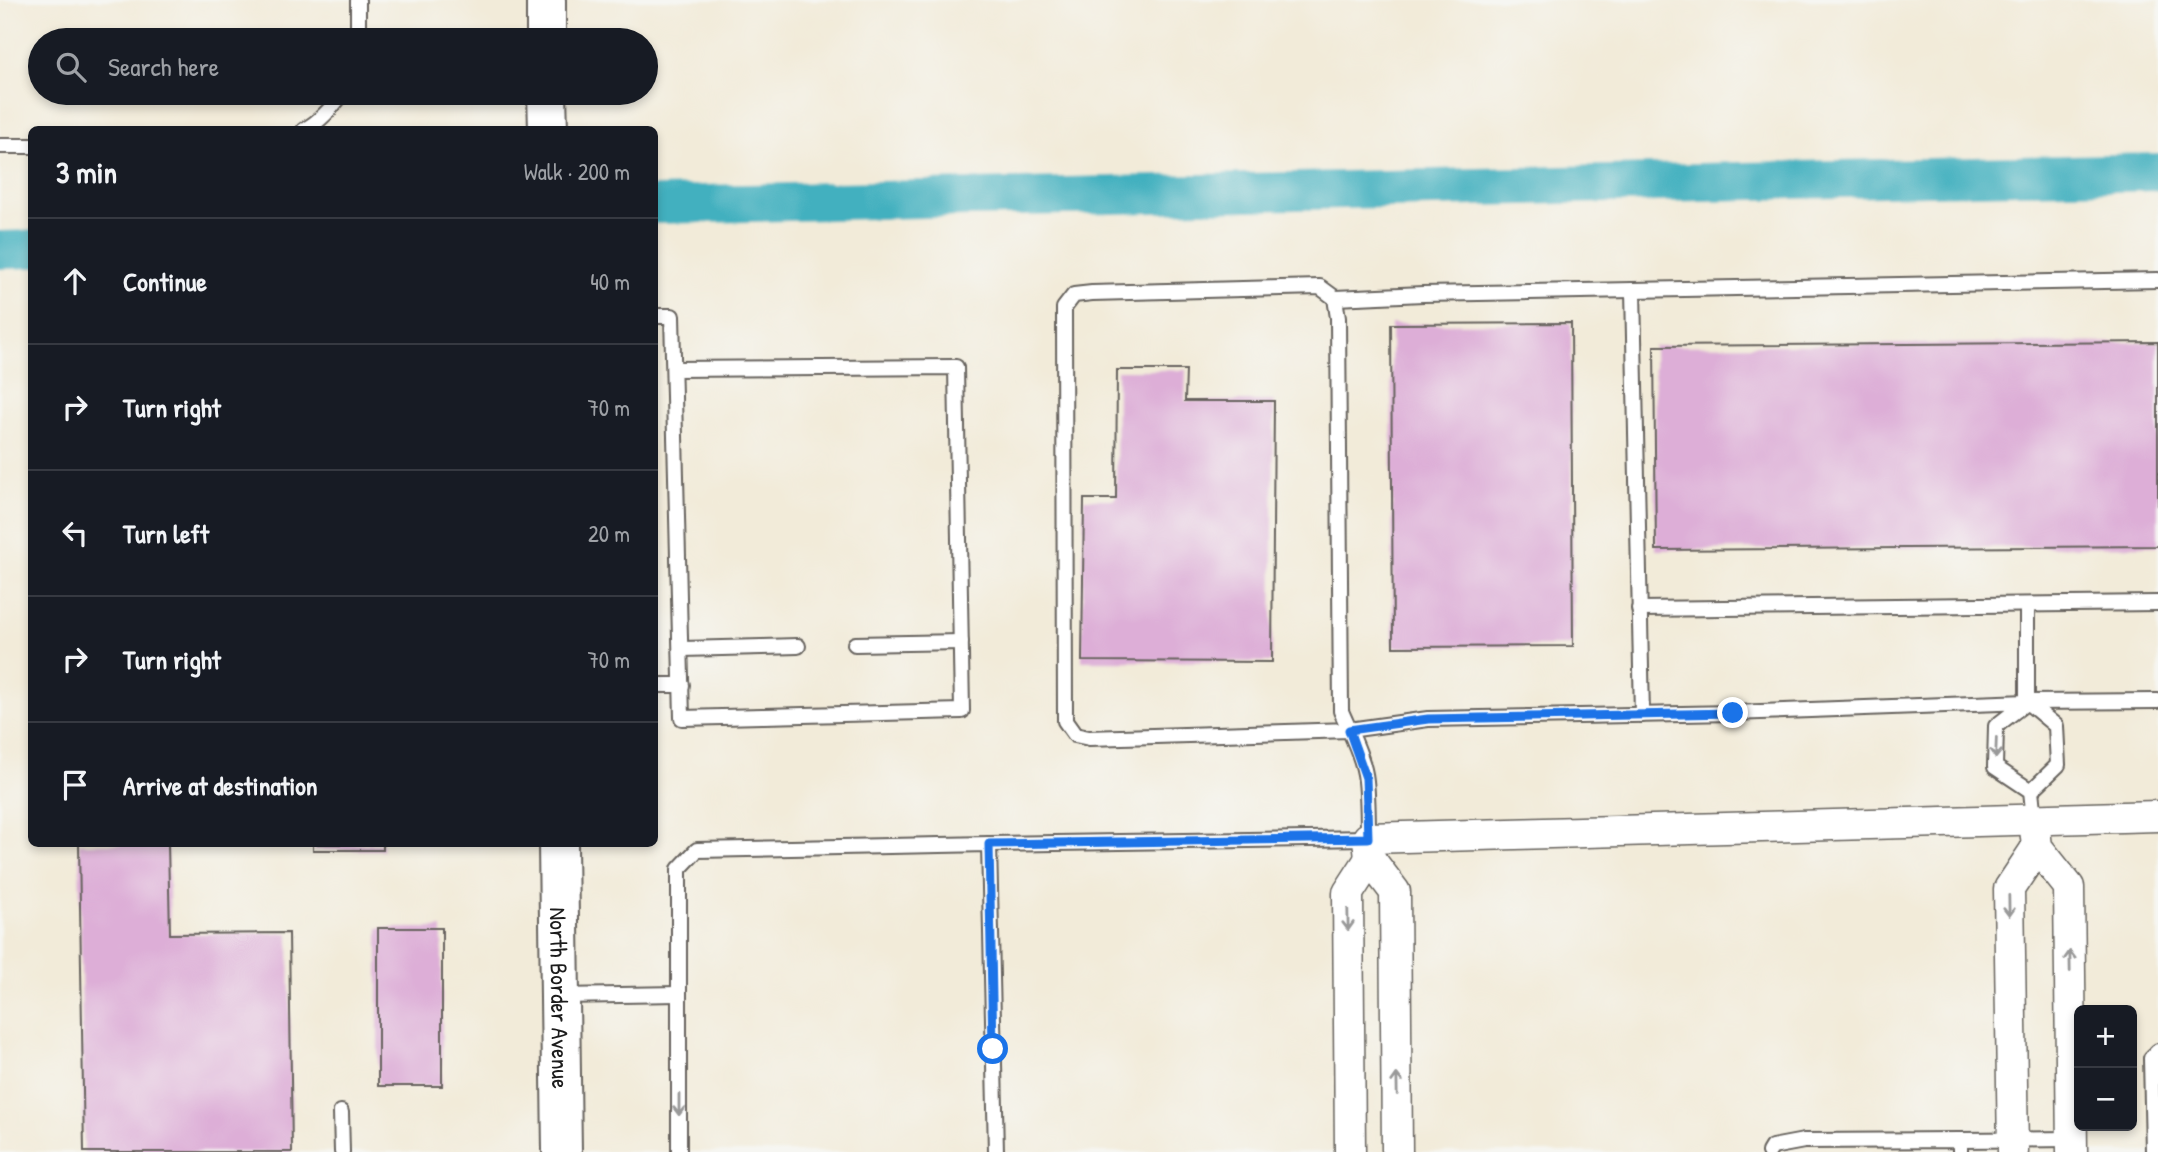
<!DOCTYPE html>
<meta charset="utf-8">
<style>
:root{--surface:#171b24;--page:#242831;--text:#f1f3f6;--muted:#9ea1a6;--line:#363941}
body{margin:0;font-family:"Patrick Hand",sans-serif;background:var(--page);color:var(--text)}
.controls{position:absolute;right:21px;bottom:21px;display:grid;overflow:hidden;border-radius:10px;box-shadow:0 4px 10px #0003}
.controls button{width:63px;height:63px;display:grid;place-items:center;padding:0;border:0;border-bottom:2px solid var(--line);background:var(--surface);color:var(--text);font:35px sans-serif}
.stop{position:absolute;width:21px;height:21px;margin:-16px;border:5px solid #1a73e8;border-radius:50%;background:#fff}
.stop.end{background:#1a73e8;border-color:#fff;box-shadow:0 2px 7px #0008}
.list{margin:0;padding:0;list-style:none}
h2{display:flex;justify-content:space-between;align-items:center;height:91px;margin:0;padding:0 28px;font-size:30px}
h2 small{font-size:23px;font-weight:400;color:var(--muted)}
.list li{display:grid;grid-template-columns:46px 1fr auto;gap:21px;align-items:center;box-sizing:border-box;height:126px;padding:0 28px;border-top:2px solid var(--line)}
.list b{display:block;font-size:26px;white-space:nowrap}
.list em{font-size:23px;font-style:normal;color:var(--muted)}
.icon{flex:none;width:38px;height:38px;fill:none;stroke:currentColor;stroke-width:2;stroke-linecap:round;stroke-linejoin:round}
.map{position:relative;flex:none;width:2158px;height:1152px;overflow:hidden}
.search{position:absolute;background:var(--surface);box-shadow:0 4px 10px #0003;left:28px;top:28px;width:630px;height:77px;display:flex;align-items:center;gap:18px;box-sizing:border-box;padding:0 24px;border-radius:38px;color:var(--muted);font-size:26px}
.panel{position:absolute;background:var(--surface);box-shadow:0 4px 10px #0003;left:28px;top:126px;width:630px;height:721px;border-radius:10px}
.map>svg:first-child{display:block}
.lines{fill:none;stroke-linecap:round;stroke-linejoin:round}
.canal{stroke:#42b0bf;stroke-width:38}
.building{fill:#ddaed7}
.lane-casing{stroke:#67645e;stroke-width:18}
.street-casing{stroke:#67645e;stroke-width:33}
.secondary-casing{stroke:#67645e;stroke-width:42}
.lane{stroke:#fff;stroke-width:14}
.street{stroke:#fff;stroke-width:30}
.secondary{stroke:#fff;stroke-width:38}
.oneway{stroke:#999}
.route{stroke:#1a73e8;stroke-width:9}
.labels{text-anchor:middle;dominant-baseline:central;stroke-width:6;stroke-linejoin:round;paint-order:stroke}
.street-label{font-size:24px;fill:#1c1c1c;stroke:#f6f6f2}
</style>
<div class="map">
<svg width="2158" height="1152" viewBox="0 0 2158 1152">
<rect width="100%" height="100%" fill="#f6f6f2"/>
<filter id="ink" filterUnits="userSpaceOnUse"><feTurbulence type="fractalNoise" baseFrequency=".0143" numOctaves="2"/><feDisplacementMap in="SourceGraphic" scale="14" xChannelSelector="R" yChannelSelector="G"/><feConvolveMatrix kernelMatrix="1 2 1 2 8 2 1 2 1" color-interpolation-filters="sRGB"/></filter>
<filter id="wash" filterUnits="userSpaceOnUse"><feTurbulence type="fractalNoise" baseFrequency=".00686" numOctaves="4" result="noise"/><feDisplacementMap in="SourceGraphic" scale="28" xChannelSelector="R" yChannelSelector="G"/><feGaussianBlur stdDeviation="1.57" result="paint"/><feColorMatrix in="noise" values="0 0 0 0 0 0 0 0 0 0 0 0 0 0 0 0 0 1.4 0 .05"/><feComposite in="paint" operator="in"/></filter>
<g filter="url(#wash)">
<rect width="100%" height="100%" fill="#f2ebd9"/>
<g class="lines">
<g class="canal">
<polyline points="654,205 2158,172"/>
<polyline points="0,250 32,249"/>
</g>
</g>
<g id="blocks">
<g class="building">
<polygon points="1571,323 1573,646 1393,647 1391,324"/>
<polygon points="2158,342 2158,546 1656,550 1654,346"/>
<polygon points="1117,370 1186,370 1185,401 1274,401 1272,662 1082,661 1084,499 1116,499"/>
<polygon points="79,844 168,844 170,934 289,933 292,1152 84,1152"/>
<rect x="313" y="844" width="70" height="6"/>
<rect x="378" y="928" width="64" height="158"/>
</g>
</g>
</g>
<g filter="url(#ink)">
<use href="#blocks" fill-opacity="0" stroke="#67645e" stroke-width="2"/>
<g class="lines">
<g class="lane-casing">
<g id="lane">
<polyline points="358,40 358,0"/>
<path d="M304 130C320 122 332 107 343 93"/>
<polyline points="0,146 32,146"/>
<polyline points="1633,290 1642,715"/>
<polyline points="1335,298 1423,294 2158,280"/>
<polyline points="654,316 672,316 682,718 962,711 956,367 674,369"/>
<polyline points="2027,605 2027,702"/>
<polyline points="1639,609 2158,603"/>
<polyline points="855,644 961,642"/>
<polyline points="682,649 798,646"/>
<polyline points="654,685 682,685"/>
<polyline points="2027,702 1996,726 1995,767 2031,791 2034,819"/>
<polyline points="2027,702 2056,726 2058,765 2031,791"/>
<path d="M989 844 1368 838C1368 819 1368 800 1366 781 1364 759 1350 732 1341 711L1338 318 1335 298 1320 287 1092 293 1074 295 1064 308 1065 721 1075 735 1089 738 1349 730 1428 719 1733 713 2027 702 2158 701"/>
<polyline points="561,996 679,994"/>
<polyline points="341,1112 342,1152"/>
<polyline points="1960,1140 2072,1139"/>
<polyline points="679,1152 679,869 697,850 989,844 996,1152"/>
<polyline points="1769,1152 1772,1147 1804,1141 1960,1140 1960,1152"/>
<polyline points="2153,1152 2151,1058 2158,1051"/>
</g>
</g>
<g class="street-casing">
<g id="street">
<polyline points="2034,819 2037,847 2069,887 2072,1152"/>
<polyline points="1350,1152 1348,893 1370,859"/>
<polyline points="1397,1152 1395,892 1370,859 1368,838 2158,816"/>
<polyline points="2013,1152 2009,889 2037,847"/>
</g>
</g>
<g class="secondary-casing">
<g id="secondary">
<polyline points="546,0 546,40"/>
<polyline points="547,93 548,130"/>
<path id="s1" d="M558 844 562 1152"/>
</g>
</g>
<use href="#lane" class="lane"/>
<use href="#street" class="street"/>
<use href="#secondary" class="secondary"/>
</g>
<defs><path id="oneway-shaft" d="M-6 0H5M1.5-3L5.5 0L1.5 3" fill="none" stroke-width="1.6" stroke-linecap="round" stroke-linejoin="round" transform="scale(1.75)"/></defs>
<g class="oneway">
<use href="#oneway-shaft" transform="translate(1996 748) rotate(92)"/>
<use href="#oneway-shaft" transform="translate(2009 906) rotate(89)"/>
<use href="#oneway-shaft" transform="translate(1348 920) rotate(89)"/>
<use href="#oneway-shaft" transform="translate(2070 961) rotate(-91)"/>
<use href="#oneway-shaft" transform="translate(1397 1084) rotate(-91)"/>
<use href="#oneway-shaft" transform="translate(679 1105) rotate(90)"/>
</g>
</g>
<g class="lines" filter="url(#ink)">
<polyline class="route" points="993,1049 989,844 1368,838 1366,778 1349,730 1428,719 1733,713"/>
</g>
<g class="labels">
<g class="street-label">
<text stroke="none"><textPath href="#s1" startOffset="154">North Border Avenue</textPath></text>
</g>
</g>
</svg>
<div class="controls">
<button>+</button>
<button>−</button>
</div>
<div class="stop" style="left:993px;top:1049px"></div>
<div class="stop end" style="left:1733px;top:713px"></div>
<div class="search"><svg class="icon" aria-label="search" viewBox="0 0 24 24"><circle cx="10" cy="10" r="6"/><path d="M15 15l6 6"/></svg>Search here</div>
<section class="panel">
<h2>3 min<small>Walk · 200 m</small></h2>
<ul class="list">
<li><svg class="icon" aria-label="ahead" viewBox="0 0 24 24"><path d="M12 20V5M6 11l6-6 6 6"/></svg><div><b>Continue</b></div><em>40 m</em></li>
<li><svg class="icon" aria-label="right" viewBox="0 0 24 24"><path d="M7 20v-9h11M14 6l5 5-5 5"/></svg><div><b>Turn right</b></div><em>70 m</em></li>
<li><svg class="icon" aria-label="left" viewBox="0 0 24 24"><path d="M17 20v-9H6M10 6l-5 5 5 5"/></svg><div><b>Turn left</b></div><em>20 m</em></li>
<li><svg class="icon" aria-label="right" viewBox="0 0 24 24"><path d="M7 20v-9h11M14 6l5 5-5 5"/></svg><div><b>Turn right</b></div><em>70 m</em></li>
<li><svg class="icon" aria-label="arrive" viewBox="0 0 24 24"><path d="M6 21V4h12l-3 4 3 4H6"/></svg><div><b>Arrive at destination</b></div></li>
</ul>
</section>
</div>
